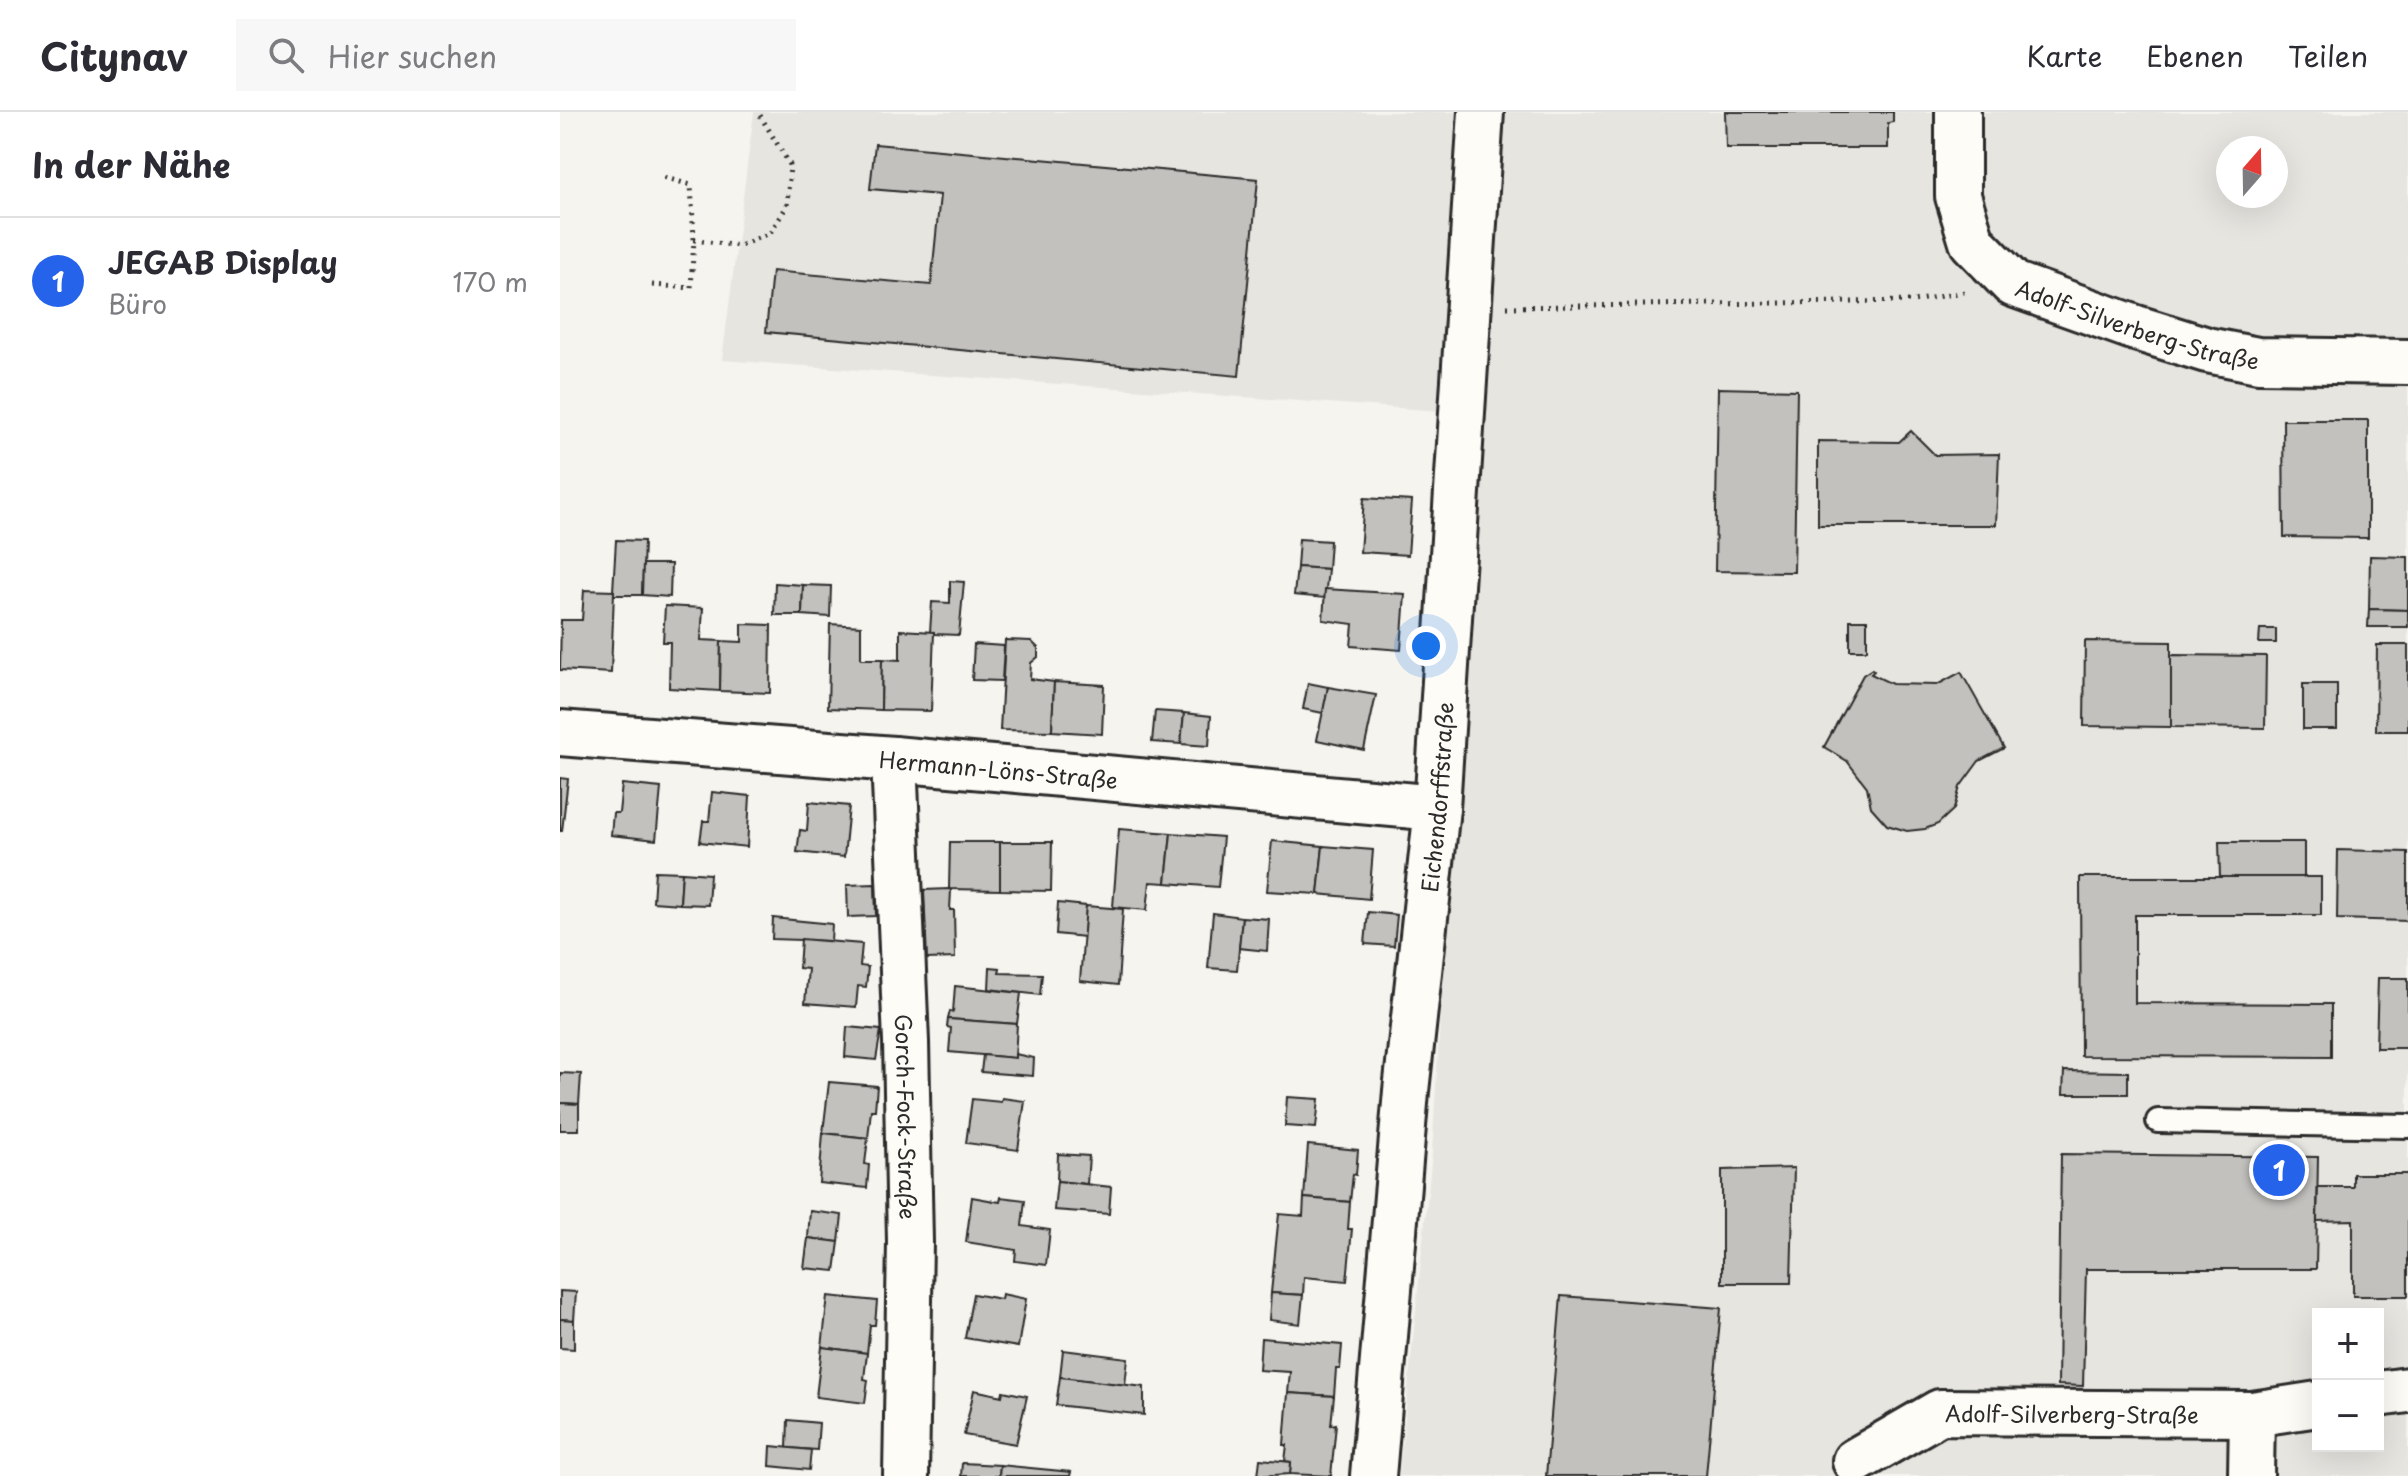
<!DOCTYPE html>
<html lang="de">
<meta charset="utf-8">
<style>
:root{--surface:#fff;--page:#f7f7f7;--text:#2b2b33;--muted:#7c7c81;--line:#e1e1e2;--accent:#2563eb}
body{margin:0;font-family:"Playpen Sans",sans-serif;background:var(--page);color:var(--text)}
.controls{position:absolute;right:24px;bottom:24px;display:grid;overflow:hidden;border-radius:0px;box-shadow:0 8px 32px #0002}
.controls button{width:72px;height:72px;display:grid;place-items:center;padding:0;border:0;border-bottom:2px solid var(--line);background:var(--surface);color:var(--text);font:40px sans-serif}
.compass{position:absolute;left:1656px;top:24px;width:72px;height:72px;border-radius:50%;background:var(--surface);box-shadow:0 8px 32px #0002;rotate:20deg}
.you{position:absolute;left:866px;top:534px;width:28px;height:28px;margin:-20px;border:6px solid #fff;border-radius:50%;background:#1a73e8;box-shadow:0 0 0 12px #1a73e833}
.badge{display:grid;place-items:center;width:52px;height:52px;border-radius:50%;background:var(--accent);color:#fff;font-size:26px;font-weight:700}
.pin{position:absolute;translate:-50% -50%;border:4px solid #fff;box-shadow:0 2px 8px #0006}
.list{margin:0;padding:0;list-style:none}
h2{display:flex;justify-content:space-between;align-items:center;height:104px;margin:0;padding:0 32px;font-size:34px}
h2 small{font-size:26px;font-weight:400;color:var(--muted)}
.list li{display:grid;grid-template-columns:52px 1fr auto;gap:24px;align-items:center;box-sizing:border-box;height:128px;padding:0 32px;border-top:2px solid var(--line)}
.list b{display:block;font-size:30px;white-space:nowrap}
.list p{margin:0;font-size:26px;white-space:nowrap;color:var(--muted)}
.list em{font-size:26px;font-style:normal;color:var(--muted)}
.icon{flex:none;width:44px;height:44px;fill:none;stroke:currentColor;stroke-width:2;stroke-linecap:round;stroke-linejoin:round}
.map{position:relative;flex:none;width:1848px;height:1364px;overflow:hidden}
header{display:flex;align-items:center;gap:48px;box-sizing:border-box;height:112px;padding:0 40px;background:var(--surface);border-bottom:2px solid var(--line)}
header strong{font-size:38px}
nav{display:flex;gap:44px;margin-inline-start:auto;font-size:28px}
.search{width:560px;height:72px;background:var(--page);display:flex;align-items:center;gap:20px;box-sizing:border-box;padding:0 28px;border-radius:0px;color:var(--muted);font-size:30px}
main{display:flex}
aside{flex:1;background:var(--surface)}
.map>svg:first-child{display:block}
.built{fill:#e6e5e0;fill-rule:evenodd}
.building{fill:#c2c1be;stroke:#2b2b2b;stroke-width:2}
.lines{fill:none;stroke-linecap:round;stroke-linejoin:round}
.lane-casing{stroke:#2b2b2b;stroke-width:28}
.street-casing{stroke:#2b2b2b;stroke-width:50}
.path{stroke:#2b2b2b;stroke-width:5;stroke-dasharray:2 6;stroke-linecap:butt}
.lane{stroke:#fdfcf7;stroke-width:22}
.street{stroke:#fdfcf7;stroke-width:44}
.labels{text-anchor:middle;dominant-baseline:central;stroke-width:7;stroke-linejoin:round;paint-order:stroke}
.street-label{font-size:22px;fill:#2b2b2b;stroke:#fdfcf7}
</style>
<header>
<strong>Citynav</strong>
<div class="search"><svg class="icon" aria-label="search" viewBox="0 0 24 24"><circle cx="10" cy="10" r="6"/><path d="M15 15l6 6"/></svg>Hier suchen</div>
<nav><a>Karte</a><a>Ebenen</a><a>Teilen</a></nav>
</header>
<main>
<aside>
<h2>In der Nähe<small></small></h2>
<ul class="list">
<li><span class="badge">1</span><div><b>JEGAB Display</b><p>Büro</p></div><em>170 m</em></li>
</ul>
</aside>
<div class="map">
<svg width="1848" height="1364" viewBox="0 0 1848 1364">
<rect width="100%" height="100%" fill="#f5f4ef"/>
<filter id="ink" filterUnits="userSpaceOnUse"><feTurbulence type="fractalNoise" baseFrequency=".0125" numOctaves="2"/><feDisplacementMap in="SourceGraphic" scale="16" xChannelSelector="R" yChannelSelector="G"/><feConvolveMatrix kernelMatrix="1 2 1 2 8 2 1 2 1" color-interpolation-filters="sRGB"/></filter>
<g filter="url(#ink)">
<g class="built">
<polygon points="194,0 903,0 881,299 162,248"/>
<path d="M947 0H1848V1364H839L872 1041 917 302ZM1668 36H1716V84H1668ZM1758 1202H1818V1334H1758Z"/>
</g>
<g class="building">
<polygon points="1165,0 1333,0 1333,10 1328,11 1328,36 1166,36"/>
<polygon points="315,32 698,67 679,264 206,220 212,159 371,173 380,83 310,77"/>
<polygon points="1158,276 1237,278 1234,460 1155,459"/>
<polygon points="1723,308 1808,308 1808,426 1724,425"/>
<polygon points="1351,319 1375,343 1439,342 1436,413 1258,413 1258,329 1339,330"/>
<polygon points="804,386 852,389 848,443 800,440"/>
<polygon points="739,427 770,429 768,457 737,455"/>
<polygon points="56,428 84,429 82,483 54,483 53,479"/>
<polygon points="1810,444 1848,445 1848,498 1809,497"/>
<polygon points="83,452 111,452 110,485 82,483"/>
<polygon points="737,455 768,457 765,486 734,483"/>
<polygon points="390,469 404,470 399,523 374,522 374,520 370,520 372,490 390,491"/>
<polygon points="215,471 243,473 242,503 214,503"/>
<polygon points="243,473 271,474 270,505 242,503"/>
<polygon points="765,477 845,482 841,538 791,534 793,512 763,508"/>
<polygon points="24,478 54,479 51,561 0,558 1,508 22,508"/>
<polygon points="105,494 143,496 141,528 161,529 160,579 109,576 110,530 103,530"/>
<polygon points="1809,497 1848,498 1848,515 1808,515"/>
<rect x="1290" y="508" width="17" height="30"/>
<polygon points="182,512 211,513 210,581 160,579 161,529 182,530"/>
<polygon points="270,512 301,514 301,547 322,547 321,598 268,596"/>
<polygon points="1700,517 1716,517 1716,531 1699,531"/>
<polygon points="340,518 374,520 371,599 321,598 322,547 340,548"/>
<polygon points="445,528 471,529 478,536 478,545 471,551 470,567 494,570 492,619 440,618"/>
<polygon points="1525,529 1611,530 1611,615 1524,614"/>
<polygon points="414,532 444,534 442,569 412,568"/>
<polygon points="1817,533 1848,533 1848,619 1816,619"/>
<polygon points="1611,543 1706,544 1705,616 1611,615"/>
<polygon points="1312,557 1314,559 1311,562 1332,572 1377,573 1401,560 1444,636 1419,649 1400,675 1394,697 1378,712 1365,717 1347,719 1327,713 1311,695 1307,675 1287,649 1264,635 1303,563"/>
<polygon points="494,570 544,573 542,622 492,619"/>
<polygon points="748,571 768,575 763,601 743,597"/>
<rect x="1743" y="572" width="34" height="45"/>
<polygon points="768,575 816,583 804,638 757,628"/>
<polygon points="595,599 624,601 621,632 592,630"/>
<polygon points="624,601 651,604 649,634 621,632"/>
<polygon points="0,666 8,667 2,719 0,719"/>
<polygon points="62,672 101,676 96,728 51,723 53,701 59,701"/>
<polygon points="152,680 190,684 187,735 140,730 143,709 149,709"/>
<polygon points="249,690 289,694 284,745 237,740 240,718 247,719"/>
<polygon points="559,717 611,721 606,771 590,770 587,798 553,795"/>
<polygon points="611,721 663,725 658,775 606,771"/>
<polygon points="712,729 763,734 758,782 707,779"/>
<polygon points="390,730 440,730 440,778 389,777"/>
<polygon points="440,730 492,730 491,779 440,778"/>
<polygon points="1659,730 1744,730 1744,765 1660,765"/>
<polygon points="763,734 813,738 809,787 758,782"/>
<polygon points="1778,738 1848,740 1848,809 1777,807"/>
<polygon points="95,759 122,760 120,792 93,790"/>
<polygon points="122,760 150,762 148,793 120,792"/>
<polygon points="1520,765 1761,765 1761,803 1575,803 1575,891 1771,892 1771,945 1521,944"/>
<polygon points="315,772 316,804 288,805 287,773"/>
<polygon points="389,777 391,778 390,798 394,798 395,846 367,847 364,778"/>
<polygon points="498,791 526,794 524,825 496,822"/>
<polygon points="526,794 563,797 558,873 520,869"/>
<polygon points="808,800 837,803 834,834 805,832"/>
<polygon points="653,801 682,805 677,858 648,856"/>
<polygon points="682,805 709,807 707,839 679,836"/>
<polygon points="213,806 272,812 271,829 212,827"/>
<polygon points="241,827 302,832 300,854 308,855 306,875 298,874 296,895 245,891 248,857 239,856"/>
<polygon points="430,855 440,856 439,861 482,862 480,883 429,877"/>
<polygon points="1818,866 1848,866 1848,936 1816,936"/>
<polygon points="395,874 461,881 457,912 388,907 390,899 393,900"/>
<polygon points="388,907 457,912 455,946 389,940 391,916 387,915"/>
<polygon points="287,915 321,918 316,948 285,945"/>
<polygon points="455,942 474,946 473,964 421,960 423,943 455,946"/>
<polygon points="1504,959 1568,960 1568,982 1503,982"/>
<polygon points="0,961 21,962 19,992 0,991"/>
<polygon points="269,970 317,974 315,998 311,998 308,1026 263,1021"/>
<polygon points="727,985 759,987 756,1016 725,1014"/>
<polygon points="442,986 465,989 458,1038 406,1031 412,987 441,990"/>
<polygon points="0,991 19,992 19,1018 0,1018"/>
<polygon points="263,1021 308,1026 305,1052 309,1053 307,1076 259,1071"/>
<polygon points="748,1033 798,1038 796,1063 793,1062 790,1090 744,1086"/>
<polygon points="498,1042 529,1044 527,1072 497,1069"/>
<polygon points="1501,1042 1758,1045 1756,1157 1526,1157 1523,1274 1498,1273"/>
<polygon points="1234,1056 1231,1171 1162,1171 1162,1058"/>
<polygon points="1793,1062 1848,1062 1848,1184 1793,1184 1793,1108 1757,1109 1758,1075 1793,1075"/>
<polygon points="497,1069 551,1075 549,1102 494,1098"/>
<polygon points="412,1085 440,1090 441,1085 465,1088 462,1114 490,1118 486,1153 455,1149 456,1138 406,1130"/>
<polygon points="744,1086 790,1090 788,1117 792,1117 787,1169 744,1165 743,1183 711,1181 719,1102 743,1104"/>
<polygon points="250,1099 282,1103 279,1130 248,1126"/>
<polygon points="248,1126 279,1130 275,1159 244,1156"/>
<polygon points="0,1179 16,1180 14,1208 0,1207"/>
<polygon points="711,1181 743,1183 740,1212 709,1208"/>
<polygon points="413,1182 441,1187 442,1182 466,1187 458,1235 405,1226"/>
<polygon points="268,1184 317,1189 315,1213 310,1213 307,1241 262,1235"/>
<polygon points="1001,1184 1161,1196 1146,1364 986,1364"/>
<polygon points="0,1207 14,1208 14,1237 0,1236"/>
<polygon points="701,1226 782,1233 780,1257 776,1257 774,1284 728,1281 730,1260 699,1258"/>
<polygon points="262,1235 307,1241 304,1267 308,1268 305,1291 256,1285"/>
<polygon points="503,1238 568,1246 565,1273 500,1265"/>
<polygon points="500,1265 584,1275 584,1303 496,1293"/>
<polygon points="414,1278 442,1284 443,1279 467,1284 456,1332 404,1323"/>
<polygon points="728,1281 774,1284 771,1313 776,1312 771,1364 730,1362 731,1350 725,1349 727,1333 724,1333"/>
<polygon points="228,1308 259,1311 257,1338 227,1336"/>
<polygon points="211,1334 251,1338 249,1358 210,1354"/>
<polygon points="700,1347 731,1350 730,1362 698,1364"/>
<polygon points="402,1351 440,1353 439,1364 401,1364"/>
<polygon points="440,1353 511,1360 510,1364 439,1364"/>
</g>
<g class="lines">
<g class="lane-casing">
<polyline id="lane" points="1598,1009 1848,1014"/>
</g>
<g class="street-casing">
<g id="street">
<path id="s1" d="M1398 0V84L1412 130 1453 172 1576 216 1647 238 1698 248 1848 250"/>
<path id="s2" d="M0 621 334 647 877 696"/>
<path id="s3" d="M334 647 346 930 350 1130 346 1364"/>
<polyline points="1818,1282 1848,1278"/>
<path id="s4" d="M1295 1349 1380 1300 1692 1302 1758 1292"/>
<path id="s5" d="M813 1364 846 979 877 696 921 0"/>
<polyline points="1691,1364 1692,1302"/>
</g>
</g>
<g class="path">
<polyline points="134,128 179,134 210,121 227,94 230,53 198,0"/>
<polyline points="92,173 131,176 134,128 131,73 103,65"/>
<polyline points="947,195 1353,189 1405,180"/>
</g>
<use href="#lane" class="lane"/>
<use href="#street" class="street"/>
</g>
</g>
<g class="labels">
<g class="street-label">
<text stroke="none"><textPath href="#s1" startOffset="322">Adolf-Silverberg-Straße</textPath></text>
<text stroke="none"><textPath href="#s2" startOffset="440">Hermann-Löns-Straße</textPath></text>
<text stroke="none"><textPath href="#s5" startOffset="682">Eichendorffstraße</textPath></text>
<text stroke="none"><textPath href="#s3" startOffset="358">Gorch-Fock-Straße</textPath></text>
<text stroke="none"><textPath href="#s4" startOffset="230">Adolf-Silverberg-Straße</textPath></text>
</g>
</g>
</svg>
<div class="controls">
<button>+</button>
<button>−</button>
</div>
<svg class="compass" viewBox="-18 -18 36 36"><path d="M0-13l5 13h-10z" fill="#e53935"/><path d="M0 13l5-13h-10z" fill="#7c7c81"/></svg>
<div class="you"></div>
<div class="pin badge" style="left:1719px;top:1058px">1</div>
</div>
</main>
